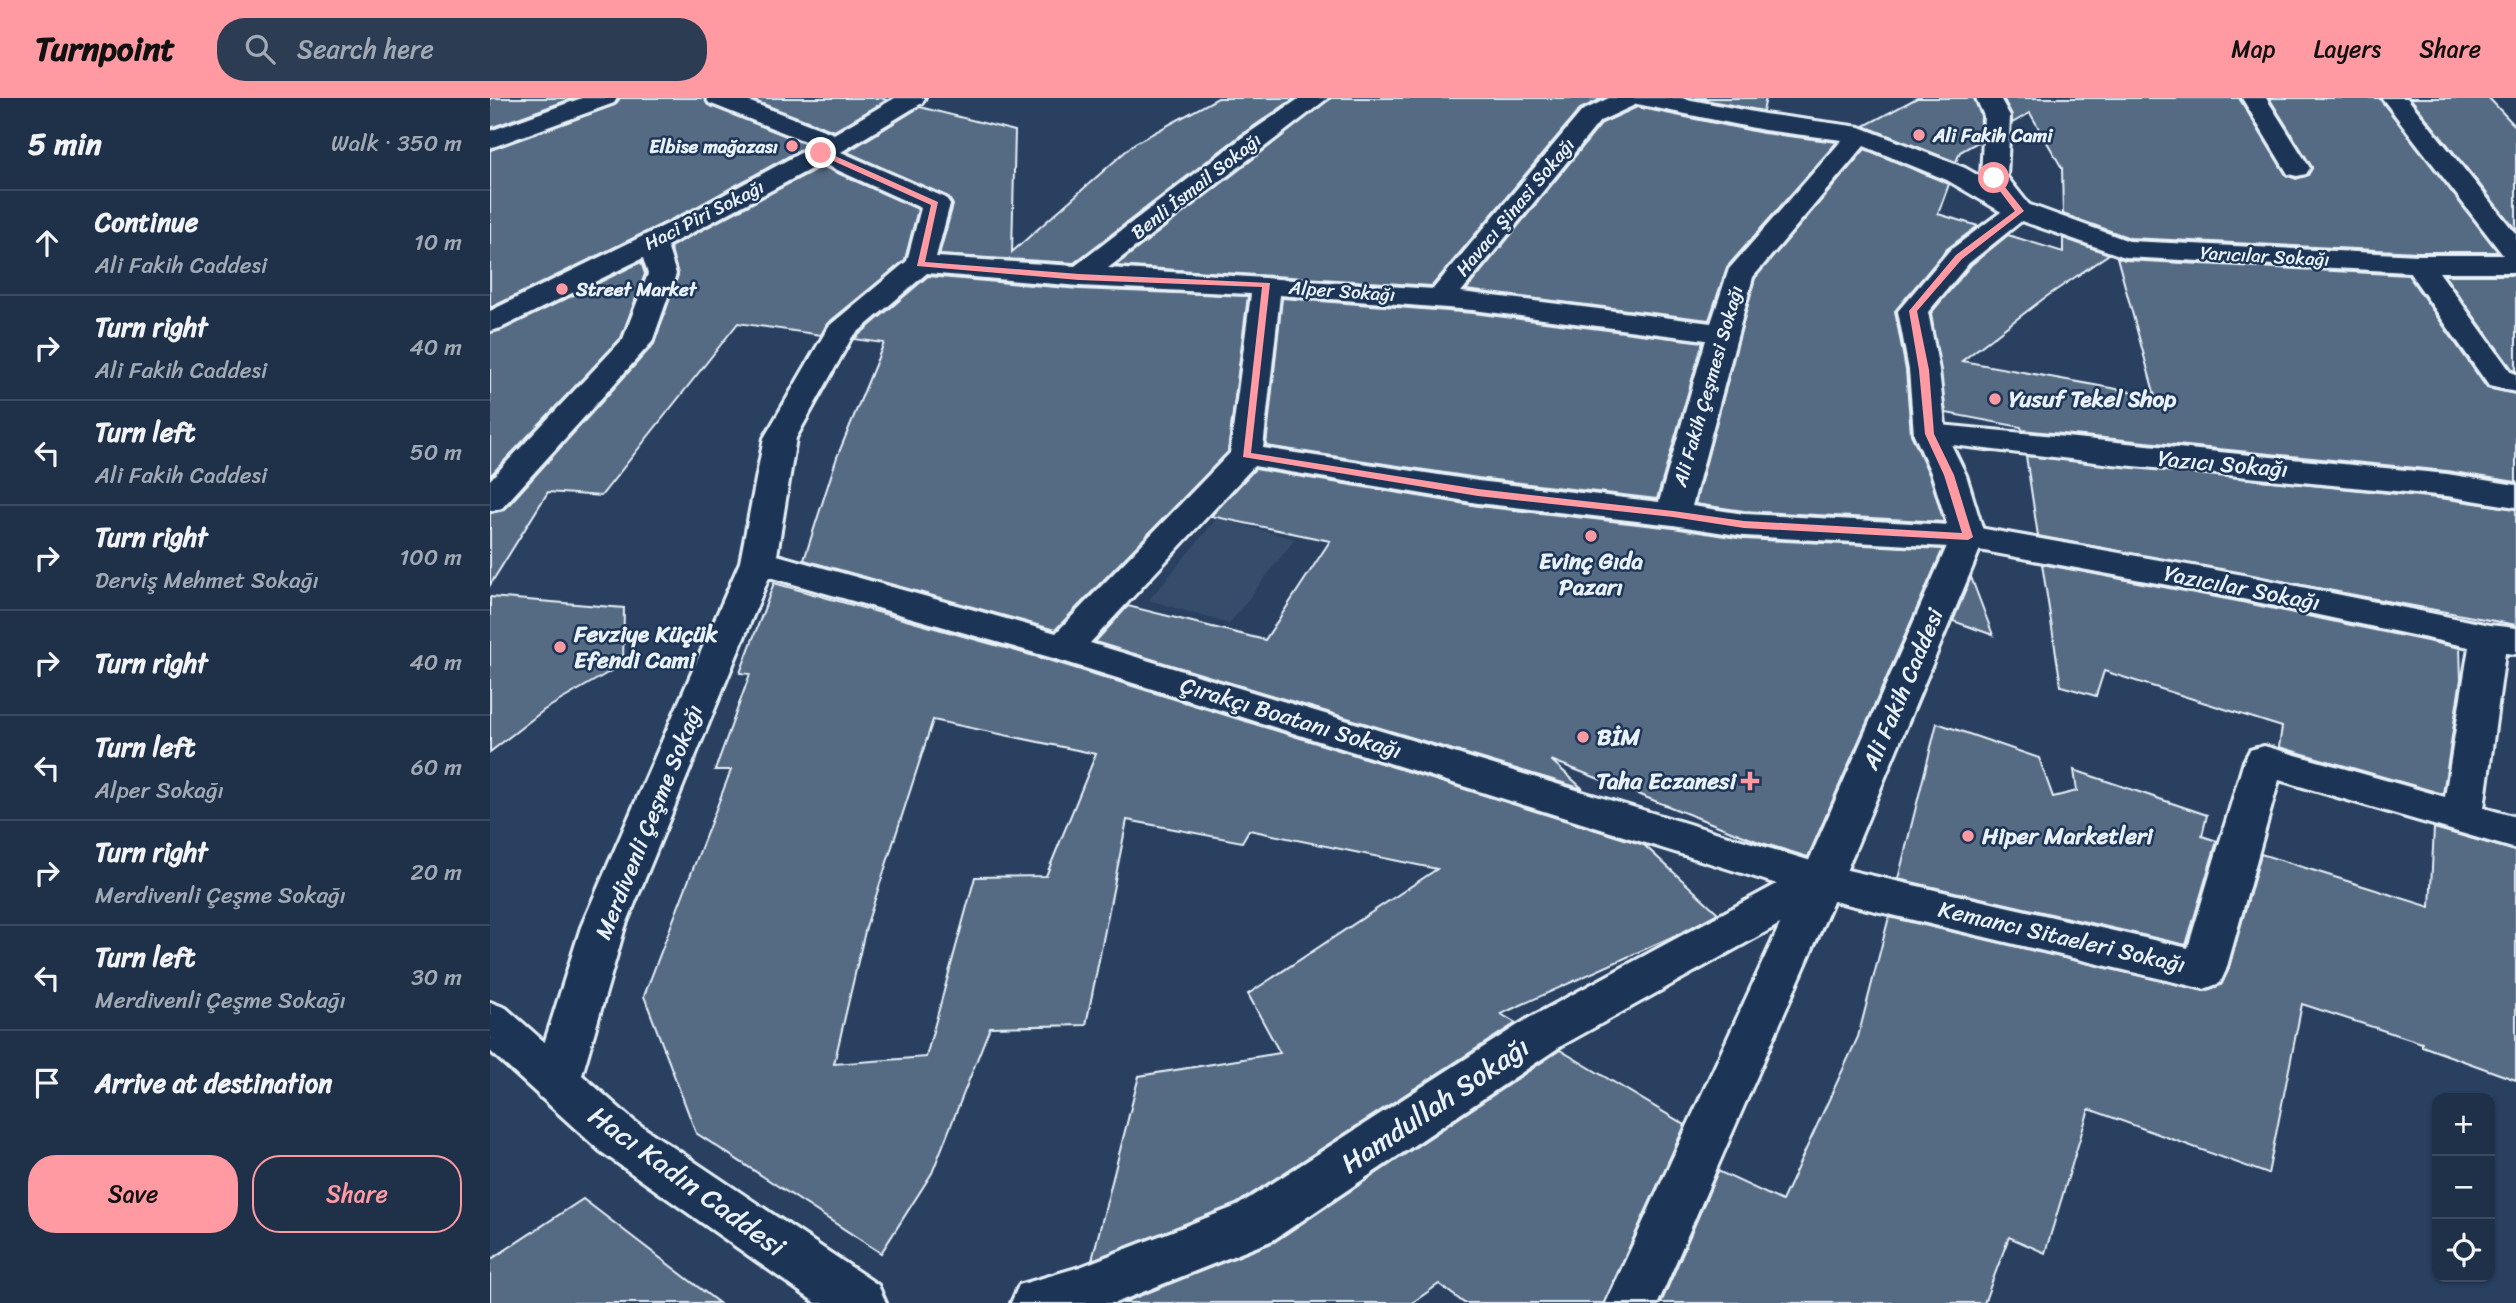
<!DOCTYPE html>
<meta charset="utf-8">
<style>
:root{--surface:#1f3049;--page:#2c3c53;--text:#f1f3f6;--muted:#a1a9b4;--line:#3c4b61;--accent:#ff9aa2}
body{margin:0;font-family:Sriracha,sans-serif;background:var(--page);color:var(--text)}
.controls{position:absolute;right:21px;bottom:21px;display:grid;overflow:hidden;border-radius:14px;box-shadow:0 2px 5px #0004}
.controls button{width:63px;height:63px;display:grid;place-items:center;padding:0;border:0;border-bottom:2px solid var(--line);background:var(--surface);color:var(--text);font:35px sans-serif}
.stop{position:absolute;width:21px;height:21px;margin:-16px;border:5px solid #ff9aa2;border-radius:50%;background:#fff}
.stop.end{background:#ff9aa2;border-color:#fff;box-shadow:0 2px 7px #0008}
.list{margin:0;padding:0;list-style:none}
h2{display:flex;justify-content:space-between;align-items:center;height:91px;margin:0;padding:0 28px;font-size:30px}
h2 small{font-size:23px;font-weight:400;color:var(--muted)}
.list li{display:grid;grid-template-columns:46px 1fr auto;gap:21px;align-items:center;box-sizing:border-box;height:105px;padding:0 28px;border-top:2px solid var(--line)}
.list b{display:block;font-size:26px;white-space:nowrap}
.list p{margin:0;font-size:23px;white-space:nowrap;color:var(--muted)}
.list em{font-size:23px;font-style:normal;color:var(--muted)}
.actions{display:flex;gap:14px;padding:21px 28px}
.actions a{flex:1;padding:16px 0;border:2px solid var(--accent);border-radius:28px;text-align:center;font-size:24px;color:var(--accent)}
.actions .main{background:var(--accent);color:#111}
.icon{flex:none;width:38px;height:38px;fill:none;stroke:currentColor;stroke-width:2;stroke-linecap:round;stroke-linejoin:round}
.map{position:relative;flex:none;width:2026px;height:1205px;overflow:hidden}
header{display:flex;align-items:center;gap:42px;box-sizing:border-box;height:98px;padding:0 35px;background:var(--accent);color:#111}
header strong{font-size:33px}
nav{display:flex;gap:38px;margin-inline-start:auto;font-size:24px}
.search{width:490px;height:63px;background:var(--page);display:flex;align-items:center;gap:18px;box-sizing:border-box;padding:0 24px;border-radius:28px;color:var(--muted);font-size:26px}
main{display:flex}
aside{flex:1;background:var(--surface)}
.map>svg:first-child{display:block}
.built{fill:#364d6b}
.building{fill:#556a83;stroke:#e8f1f8;stroke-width:2;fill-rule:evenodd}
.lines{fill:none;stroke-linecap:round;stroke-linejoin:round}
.minor-casing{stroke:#e8f1f8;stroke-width:6}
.tertiary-casing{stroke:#e8f1f8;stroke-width:6}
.minor{fill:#1d3557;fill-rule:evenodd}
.tertiary{fill:#1d3557;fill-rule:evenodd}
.route{fill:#ff9aa2}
.poi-dot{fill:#ff9aa2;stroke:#1d3557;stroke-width:2.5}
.labels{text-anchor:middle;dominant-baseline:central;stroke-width:5;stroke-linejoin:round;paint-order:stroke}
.far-poi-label{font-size:19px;font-weight:bold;fill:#e8f1f8;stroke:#1d3557;text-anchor:start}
.far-street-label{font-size:19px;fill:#e8f1f8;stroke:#1d3557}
.poi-label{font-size:23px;font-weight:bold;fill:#e8f1f8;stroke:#1d3557;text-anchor:start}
.street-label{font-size:23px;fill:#e8f1f8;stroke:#1d3557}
.near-street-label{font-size:28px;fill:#e8f1f8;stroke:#1d3557}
</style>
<header>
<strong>Turnpoint</strong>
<div class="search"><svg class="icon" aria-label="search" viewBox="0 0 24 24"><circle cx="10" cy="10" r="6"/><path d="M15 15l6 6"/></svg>Search here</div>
<nav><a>Map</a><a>Layers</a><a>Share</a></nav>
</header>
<main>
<aside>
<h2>5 min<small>Walk · 350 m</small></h2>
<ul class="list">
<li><svg class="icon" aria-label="ahead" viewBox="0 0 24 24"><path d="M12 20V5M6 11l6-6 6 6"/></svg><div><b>Continue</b><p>Ali Fakih Caddesi</p></div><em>10 m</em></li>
<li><svg class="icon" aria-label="right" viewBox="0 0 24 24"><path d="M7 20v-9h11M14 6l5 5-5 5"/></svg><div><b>Turn right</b><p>Ali Fakih Caddesi</p></div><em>40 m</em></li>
<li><svg class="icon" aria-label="left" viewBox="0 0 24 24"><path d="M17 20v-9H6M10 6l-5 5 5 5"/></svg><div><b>Turn left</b><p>Ali Fakih Caddesi</p></div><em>50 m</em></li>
<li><svg class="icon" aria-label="right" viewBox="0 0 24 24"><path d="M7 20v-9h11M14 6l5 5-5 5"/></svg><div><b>Turn right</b><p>Derviş Mehmet Sokağı</p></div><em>100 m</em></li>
<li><svg class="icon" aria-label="right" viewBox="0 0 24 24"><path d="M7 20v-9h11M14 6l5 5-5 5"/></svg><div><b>Turn right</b></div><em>40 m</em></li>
<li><svg class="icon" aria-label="left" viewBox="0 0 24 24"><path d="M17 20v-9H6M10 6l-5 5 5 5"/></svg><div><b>Turn left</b><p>Alper Sokağı</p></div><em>60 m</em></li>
<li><svg class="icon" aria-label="right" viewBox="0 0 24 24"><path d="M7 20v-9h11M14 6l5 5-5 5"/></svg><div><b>Turn right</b><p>Merdivenli Çeşme Sokağı</p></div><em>20 m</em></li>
<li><svg class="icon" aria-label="left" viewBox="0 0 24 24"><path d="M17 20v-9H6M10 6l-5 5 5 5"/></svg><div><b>Turn left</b><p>Merdivenli Çeşme Sokağı</p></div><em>30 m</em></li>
<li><svg class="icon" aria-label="arrive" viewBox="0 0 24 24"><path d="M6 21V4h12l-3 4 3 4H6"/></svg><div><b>Arrive at destination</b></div></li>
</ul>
<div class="actions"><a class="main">Save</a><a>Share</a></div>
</aside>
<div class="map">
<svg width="2026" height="1205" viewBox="0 0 2026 1205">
<rect width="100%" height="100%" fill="#294061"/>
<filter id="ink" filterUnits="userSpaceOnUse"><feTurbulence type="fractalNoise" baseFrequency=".0143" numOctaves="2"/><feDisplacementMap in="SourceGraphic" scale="14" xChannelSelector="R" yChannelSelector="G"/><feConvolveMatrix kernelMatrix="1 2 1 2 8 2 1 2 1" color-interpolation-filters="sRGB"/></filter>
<g filter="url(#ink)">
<polygon class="built" points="727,420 805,441 739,526 659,502"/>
<g class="building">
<polygon points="0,0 84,0 0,30"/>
<polygon points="130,0 214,0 218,7 319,47 203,111 0,210 0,52 125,7"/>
<polygon points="257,0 391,0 397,2 344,33"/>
<polygon points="728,0 805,0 751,37 584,165 449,157 463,107 458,99 357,54 430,9 525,33 522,154 645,45"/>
<polygon points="841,0 1113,0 1090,11 942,188 625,168"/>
<polygon points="1205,0 1276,0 1273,13"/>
<polygon points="1427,0 1484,0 1491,18 1490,43 1470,54 1466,64 1374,28"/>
<polygon points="1513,0 1749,0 1796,77 1806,81 1818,77 1822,69 1779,0 1889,0 2008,154 1928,154 1640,140 1573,116 1572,70 1540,15 1522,25 1522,17"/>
<polygon points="1920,0 1999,0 2026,29 2026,132"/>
<polygon points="1147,9 1273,35 1347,44 1237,169 1219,222 976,192 1112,25"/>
<polygon points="1375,51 1459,86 1448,116 1488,128 1457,151 1405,213 1416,272 1421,336 1440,378 1454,424 1254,413 1205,406 1265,180"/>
<polygon points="332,68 428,111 415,162 337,226 331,237 248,225 111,398 58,394 0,487 0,415 14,412 164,246 188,177 180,149"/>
<polygon points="1518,137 1573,154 1573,140 1619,156 1553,201 1472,263 1665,298 1627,159 1635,162 1918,177 1997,290 2026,296 2026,384 1957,373 1532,332 1531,329 1456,315 1441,215 1481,167"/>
<polygon points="151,164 155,176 131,240 0,378 0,235 12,232"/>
<polygon points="1954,177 2026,177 2026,273 2023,272"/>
<polygon points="438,178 589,191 758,198 738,354 565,532 314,462 347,359 394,245 364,241"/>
<polygon points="792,200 983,215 1213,244 1167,401 988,380 776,348"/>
<polygon points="1536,358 1957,401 2026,411 2026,527 1548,438"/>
<polygon points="765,371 988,408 1183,430 1254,441 1453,451 1318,759 1269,744 1061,662 1093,691 605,544 638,508 775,542 840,443 721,418"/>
<polygon points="1552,466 1747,503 1970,550 1971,581 1953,696 1789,649 1792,629 1614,573 1606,598 1571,588"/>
<polygon points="1481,479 1503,537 1463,523"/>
<path d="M284 485 562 563 1154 747 1228 815 1195 833 1011 916 1026 925 746 1106 602 1162 649 978 790 955 758 896 947 771 759 732 752 744 637 722 596 927 500 929 442 1075 391 1155 206 1035 154 898 241 672H225L260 576 250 575ZM443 622 606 656 556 778 485 779 436 959 344 966 376 829Z"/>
<polygon points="0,499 134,510 133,566 54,612 0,654"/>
<polygon points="1447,625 1549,660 1563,699 1587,693 1584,672 1717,717 1712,738 1727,743 1696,847 1408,781"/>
<polygon points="1944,730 2026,753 2026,982 1932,948 1932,945 1812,906 1778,1076 1599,1011 1555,1155 1519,1139 1494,1205 1171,1205 1228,1073 1292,1103 1368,939 1399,819 1715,893 1731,887 1738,873 1771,756 1940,809"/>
<polygon points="1070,952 1195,1027 1114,1205 974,1205 949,1186 922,1205 632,1205 784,1144"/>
<polygon points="93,1101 229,1205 0,1205 0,1162"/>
</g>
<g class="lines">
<g class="minor-casing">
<g id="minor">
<polygon points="92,0 127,0 124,5 0,50 0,33"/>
<path d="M216 0H250L344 36 405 0H435L432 5 351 54 456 100 460 106 446 159 585 168 753 39 810 0H838L618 170 943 191 1092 13 1119 0H1191L1274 16 1370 29 1475 70 1540 107 1639 143 1928 157H2013L1892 0H1917L2026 136V174H1949L2021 274 2026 276V294L1999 288 1919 174 1635 159 1520 119 1457 82 1374 48 1263 179 1202 408 1254 416 1478 428 1748 476 1999 527 2026 530V556L2015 555 1994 710 2026 719V751L1789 682 1736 872 1730 885 1714 891 1335 801 1071 948 783 1142 625 1205H521L529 1187 590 1169 747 1108 1039 920 1287 786 563 560 279 479 135 829 90 984 83 999 66 1005 49 999 42 984 91 829 250 464 274 340 339 228 417 163 431 110 332 65 177 148 186 176 162 244 12 410 0 413V382L133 241 158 176 153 160 11 230 0 233V213L204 113 325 47 219 5ZM1147 6 1274 32 1352 42 1239 171 1221 225 971 194 1110 23ZM437 175 589 188 761 196 740 355 566 535 287 457 306 340 362 239ZM790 197 983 212 1216 242 1169 404 988 383 773 350ZM764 368 988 405 1183 427 1254 438 1478 450 1748 500 1979 549 1955 699 1774 648 1760 652 1754 663 1698 850 1331 766 600 545Z"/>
<polygon points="1752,0 1776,0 1820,70 1816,76 1807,78 1798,76"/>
<polygon points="1440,326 1957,376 2026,387 2026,409 1957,398 1622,366 1429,343 1424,336 1429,329"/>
</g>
</g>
<g class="tertiary-casing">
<g id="tertiary">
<polygon points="1486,0 1510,0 1520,18 1517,79 1544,113 1479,165 1438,214 1449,272 1456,336 1476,377 1495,439 1352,783 1168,1205 1116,1205 1310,783 1461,439 1442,377 1424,336 1419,272 1408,213 1459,153 1515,111 1491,80 1494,18"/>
<polygon points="0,904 16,910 144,1023 388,1187 396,1205 326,1205 110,1053 0,953"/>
</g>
</g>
<use href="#minor" class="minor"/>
<use href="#tertiary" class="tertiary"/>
</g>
</g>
<polygon class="route" points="328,53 334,53 448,104 435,164 589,176 780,185 761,355 988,391 1183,413 1254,423 1472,435 1454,377 1435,336 1429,272 1419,213 1466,157 1525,113 1500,80 1507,79 1534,113 1472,161 1427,213 1439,272 1444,336 1464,377 1483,439 1478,442 1254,430 1183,419 988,398 753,359 772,189 589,182 427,168 441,107 328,56"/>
<g class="poi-dot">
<circle cx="1429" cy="37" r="7"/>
<circle cx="302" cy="48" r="7"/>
<circle cx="72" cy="191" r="7"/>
<circle cx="1505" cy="301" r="7"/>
<circle cx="1101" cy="438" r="7"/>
<circle cx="70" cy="549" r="7"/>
<circle cx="1093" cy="639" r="7"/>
<path d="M1256.5 672.5h7v7h7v7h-7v7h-7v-7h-7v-7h7z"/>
<circle cx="1478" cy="738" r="7"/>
</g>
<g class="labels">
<g class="far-poi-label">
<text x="1443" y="37">Ali Fakih Cami</text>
<text x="288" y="48" text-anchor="end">Elbise mağazası</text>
<text x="86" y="191">Street Market</text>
</g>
<g class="far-street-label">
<text transform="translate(706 88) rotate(-38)">Benli İsmail Sokağı</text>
<text transform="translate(1025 109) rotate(-50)">Havacı Şinasi Sokağı</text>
<text transform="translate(214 117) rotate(-27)">Haci Piri Sokağı</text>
<text transform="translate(1775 158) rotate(3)">Yarıcılar Sokağı</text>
<text transform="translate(852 193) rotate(4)">Alper Sokağı</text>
<text transform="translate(1218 288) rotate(-74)">Ali Fakih Çeşmesi Sokağı</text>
</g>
<g class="poi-label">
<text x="1519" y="301">Yusuf Tekel Shop</text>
<text x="1101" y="463" text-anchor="middle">Evinç Gıda<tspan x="1101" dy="26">Pazarı</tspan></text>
<text x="84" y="536">Fevziye Küçük<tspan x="84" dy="26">Efendi Cami</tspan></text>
<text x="1107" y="639">BİM</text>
<text x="1246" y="683" text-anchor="end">Taha Eczanesi</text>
<text x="1492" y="738">Hiper Marketleri</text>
</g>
<g class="street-label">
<text transform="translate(1733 366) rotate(5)">Yazıcı Sokağı</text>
<text transform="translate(1752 490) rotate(11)">Yazıcılar Sokağı</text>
<text transform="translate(1413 591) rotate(-67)">Ali Fakih Caddesi</text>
<text transform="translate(801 620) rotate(17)">Çırakçı Boatanı Sokağı</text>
<text transform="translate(159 724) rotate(-68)">Merdivenli Çeşme Sokağı</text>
<text transform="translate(1572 839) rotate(13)">Kemancı Sitaeleri Sokağı</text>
</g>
<g class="near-street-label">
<text transform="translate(945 1007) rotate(-34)">Hamdullah Sokağı</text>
<text transform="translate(197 1083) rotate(36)">Hacı Kadın Caddesi</text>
</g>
</g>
</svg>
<div class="controls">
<button>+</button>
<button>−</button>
<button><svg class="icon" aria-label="locate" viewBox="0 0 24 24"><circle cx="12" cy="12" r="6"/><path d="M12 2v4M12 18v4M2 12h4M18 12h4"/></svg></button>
</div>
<div class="stop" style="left:1504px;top:80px"></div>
<div class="stop end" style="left:331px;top:55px"></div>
</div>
</main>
